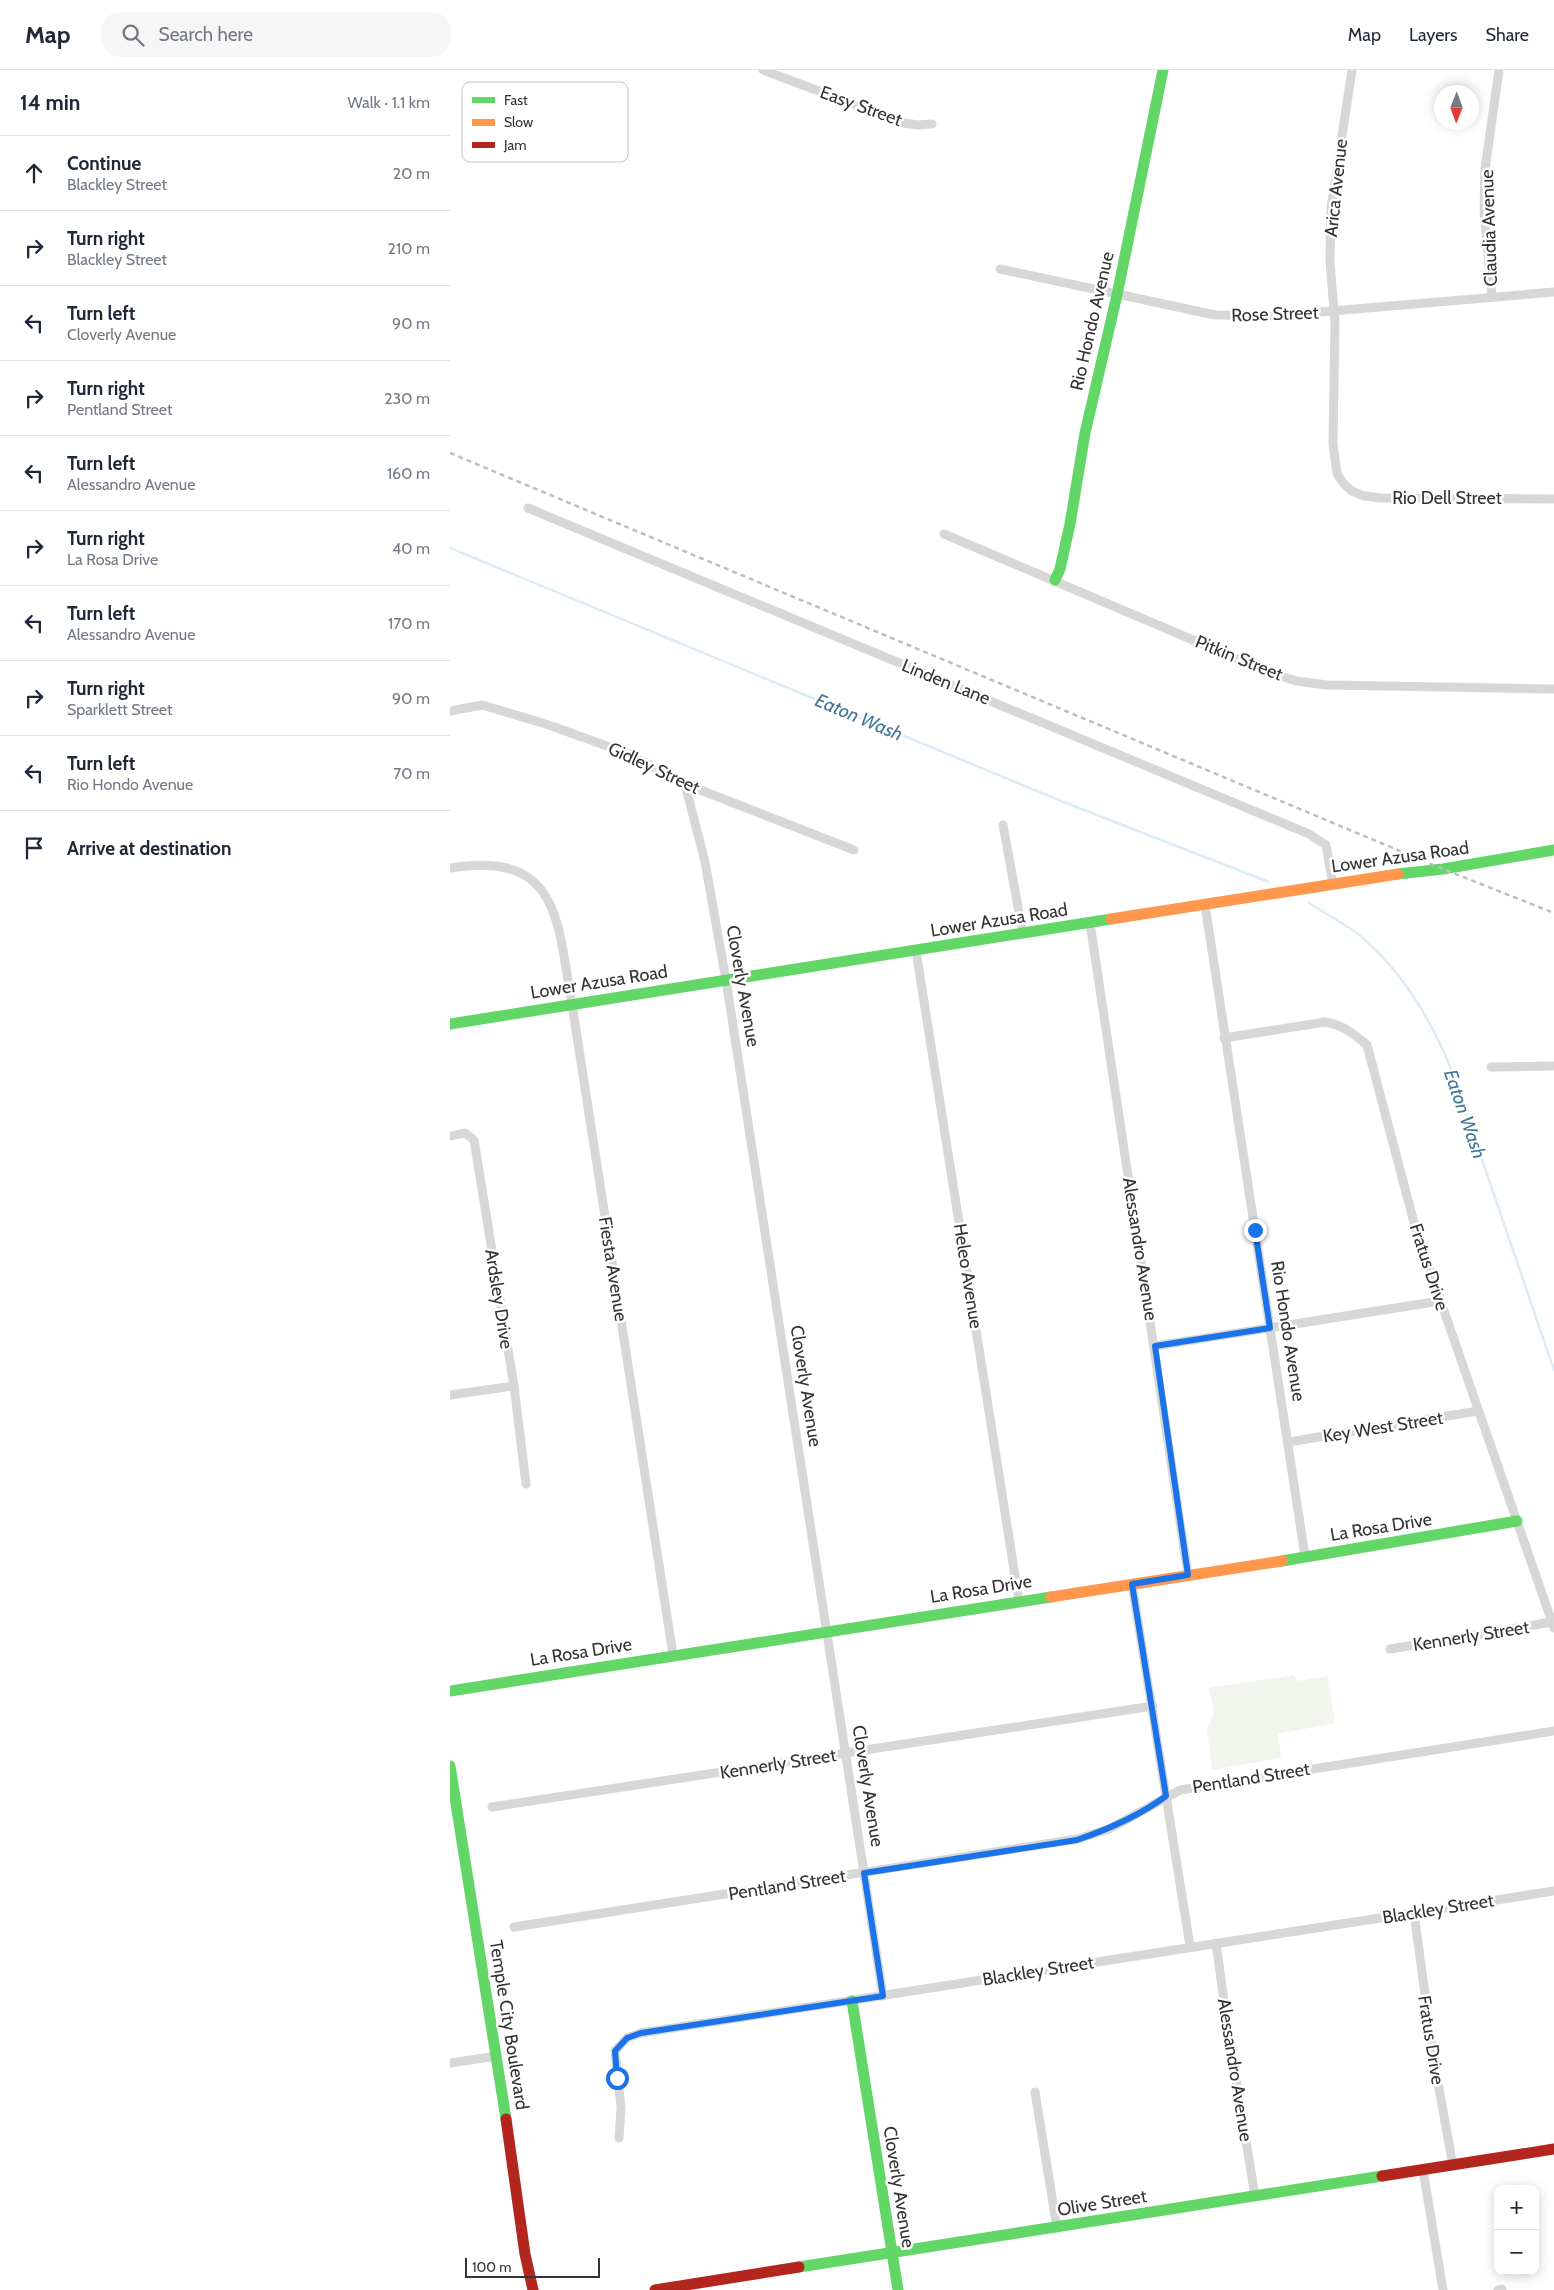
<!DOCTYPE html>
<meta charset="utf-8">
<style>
:root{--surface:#fff;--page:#f6f6f7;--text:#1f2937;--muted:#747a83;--line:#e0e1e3}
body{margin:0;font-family:Cabin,sans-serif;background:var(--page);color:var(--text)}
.controls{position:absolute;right:15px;bottom:15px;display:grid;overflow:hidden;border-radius:10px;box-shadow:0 2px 12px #0003}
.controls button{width:45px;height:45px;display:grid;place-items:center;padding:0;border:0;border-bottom:1px solid var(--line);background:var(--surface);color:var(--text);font:25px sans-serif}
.compass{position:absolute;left:984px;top:15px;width:45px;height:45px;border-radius:50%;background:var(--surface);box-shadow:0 2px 12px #0003;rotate:181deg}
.scale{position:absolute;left:15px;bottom:12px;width:135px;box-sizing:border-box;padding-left:5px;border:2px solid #333;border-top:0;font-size:14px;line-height:18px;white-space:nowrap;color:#333;-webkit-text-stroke:4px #fff;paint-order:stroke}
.stop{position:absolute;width:15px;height:15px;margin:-11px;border:4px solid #1a73e8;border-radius:50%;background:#fff}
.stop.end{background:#1a73e8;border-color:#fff;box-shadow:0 1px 5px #0008}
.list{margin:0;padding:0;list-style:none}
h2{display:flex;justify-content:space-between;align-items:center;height:65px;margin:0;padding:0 20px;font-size:21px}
h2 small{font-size:16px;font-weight:400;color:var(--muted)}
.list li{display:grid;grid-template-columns:32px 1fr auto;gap:15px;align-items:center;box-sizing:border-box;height:75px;padding:0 20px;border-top:1px solid var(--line)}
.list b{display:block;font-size:19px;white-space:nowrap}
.list p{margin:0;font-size:16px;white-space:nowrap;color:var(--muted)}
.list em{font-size:16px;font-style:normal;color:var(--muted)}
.icon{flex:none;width:28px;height:28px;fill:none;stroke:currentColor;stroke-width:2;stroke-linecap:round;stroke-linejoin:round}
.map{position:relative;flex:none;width:1104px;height:2220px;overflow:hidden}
header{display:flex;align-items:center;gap:30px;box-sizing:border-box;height:70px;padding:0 25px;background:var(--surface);border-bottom:1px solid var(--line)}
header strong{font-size:24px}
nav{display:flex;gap:28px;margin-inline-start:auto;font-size:18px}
.search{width:350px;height:45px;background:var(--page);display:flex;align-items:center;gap:12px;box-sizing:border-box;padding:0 18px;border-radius:20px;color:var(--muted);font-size:19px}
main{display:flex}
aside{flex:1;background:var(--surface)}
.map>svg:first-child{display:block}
.green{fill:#f1f5ed}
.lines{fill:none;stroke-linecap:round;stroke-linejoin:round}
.stream{stroke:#ddebf3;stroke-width:2.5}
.street{stroke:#d7d7d7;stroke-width:9}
.fast{stroke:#63d668;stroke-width:11}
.slow{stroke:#ff974d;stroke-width:11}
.jam{stroke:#b3261e;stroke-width:11}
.rail{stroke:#bebebe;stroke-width:2.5;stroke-dasharray:5 4;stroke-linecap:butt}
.route{stroke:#1a73e8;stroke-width:6}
.labels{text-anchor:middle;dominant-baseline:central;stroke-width:5;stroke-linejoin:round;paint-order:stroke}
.street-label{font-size:18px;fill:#333;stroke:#fff}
.water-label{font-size:19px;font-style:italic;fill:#3f7597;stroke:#fff}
.key{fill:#fff;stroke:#c2c2c2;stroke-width:1}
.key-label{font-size:14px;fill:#333}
</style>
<header>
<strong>Map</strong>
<div class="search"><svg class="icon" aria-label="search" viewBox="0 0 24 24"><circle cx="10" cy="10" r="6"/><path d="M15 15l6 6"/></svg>Search here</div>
<nav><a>Map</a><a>Layers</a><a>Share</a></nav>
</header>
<main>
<aside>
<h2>14 min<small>Walk · 1.1 km</small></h2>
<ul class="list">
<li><svg class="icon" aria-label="ahead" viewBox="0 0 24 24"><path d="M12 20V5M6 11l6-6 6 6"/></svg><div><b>Continue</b><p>Blackley Street</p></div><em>20 m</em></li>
<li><svg class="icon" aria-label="right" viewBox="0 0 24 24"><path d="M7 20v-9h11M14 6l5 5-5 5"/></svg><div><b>Turn right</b><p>Blackley Street</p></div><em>210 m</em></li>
<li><svg class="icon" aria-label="left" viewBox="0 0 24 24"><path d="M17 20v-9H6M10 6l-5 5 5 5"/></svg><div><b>Turn left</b><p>Cloverly Avenue</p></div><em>90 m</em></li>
<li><svg class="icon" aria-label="right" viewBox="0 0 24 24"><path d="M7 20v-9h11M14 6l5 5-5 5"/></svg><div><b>Turn right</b><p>Pentland Street</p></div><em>230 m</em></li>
<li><svg class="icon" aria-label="left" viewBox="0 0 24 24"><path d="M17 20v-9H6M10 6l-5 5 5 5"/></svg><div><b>Turn left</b><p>Alessandro Avenue</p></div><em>160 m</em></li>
<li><svg class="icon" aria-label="right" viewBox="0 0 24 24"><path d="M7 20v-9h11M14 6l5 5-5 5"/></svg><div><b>Turn right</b><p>La Rosa Drive</p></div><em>40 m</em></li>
<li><svg class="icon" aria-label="left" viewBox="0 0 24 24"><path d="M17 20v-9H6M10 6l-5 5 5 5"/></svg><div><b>Turn left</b><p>Alessandro Avenue</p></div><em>170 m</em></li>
<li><svg class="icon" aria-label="right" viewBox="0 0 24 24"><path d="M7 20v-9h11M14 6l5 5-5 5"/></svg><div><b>Turn right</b><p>Sparklett Street</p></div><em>90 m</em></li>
<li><svg class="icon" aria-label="left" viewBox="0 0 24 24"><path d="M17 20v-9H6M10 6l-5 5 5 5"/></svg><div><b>Turn left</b><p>Rio Hondo Avenue</p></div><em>70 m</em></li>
<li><svg class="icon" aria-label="arrive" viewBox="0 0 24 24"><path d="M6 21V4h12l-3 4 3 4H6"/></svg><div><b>Arrive at destination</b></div></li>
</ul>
</aside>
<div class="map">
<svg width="1104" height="2220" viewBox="0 0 1104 2220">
<rect width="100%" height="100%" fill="#fff"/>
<polygon class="green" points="844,1605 848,1611 878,1606 885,1653 828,1664 831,1688 762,1700 757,1659 764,1643 759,1618"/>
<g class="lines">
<g class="stream">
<polyline points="0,478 616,733 819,812"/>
<path d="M859 833C875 843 893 853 908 864 952 900 980 947 1001 999L1104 1300"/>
</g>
<g class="street">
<polyline points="313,0 454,53 468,55 482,54"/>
<polyline points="902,0 881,138 880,192 885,252 883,374 887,404 894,414 902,421 914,426 932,428 1104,429"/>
<polyline points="550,199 765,245 823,246 1104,222"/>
<polyline points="1042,227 1034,142 1035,99 1049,0"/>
<polyline points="78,438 859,764 876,775 883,815"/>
<polyline points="494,464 811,599 846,611 877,615 1104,619"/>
<polyline points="0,641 32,635 96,654 179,684 235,714 404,780"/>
<polyline points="235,714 255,792 276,910 433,1926"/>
<polyline points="553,755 573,864"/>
<path d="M0 798C111 780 107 852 122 934L223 1585"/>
<polyline points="755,835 855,1486"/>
<polyline points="640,853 738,1505"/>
<polyline points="466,881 569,1531"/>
<path d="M774 968 875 952C893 955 903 963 917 975L966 1160 1104 1558"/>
<polyline points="1041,997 1104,996"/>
<polyline points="0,1066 15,1063 24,1070 64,1316 76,1414"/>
<polyline points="705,1276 990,1231"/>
<polyline points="0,1325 64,1316"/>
<polyline points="838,1372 1028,1341"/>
<polyline points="682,1514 740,1876"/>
<polyline points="940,1579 1102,1552"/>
<polyline points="42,1737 703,1636"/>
<polyline points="964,1843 984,1991 1003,2096"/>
<polyline points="64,1857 627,1769 659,1759 730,1720 1104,1661"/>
<polyline points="766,1873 779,1967 805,2126"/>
<polyline points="0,1993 47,1986"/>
<polyline points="585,2022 607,2158"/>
<polyline points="169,2068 171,2038 165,1981 177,1968 191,1963 1104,1821"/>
<polyline points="973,2100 993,2220"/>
<polyline points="1048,2220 1052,2219"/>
</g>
<g class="fast">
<polyline points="605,510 610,499 620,454 635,363 667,225 713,0"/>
<polyline points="948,804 993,799 1104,780"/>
<polyline points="0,954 661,849"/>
<polyline points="832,1491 1067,1451"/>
<polyline points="0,1621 601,1527"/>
<polyline points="0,1696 56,2049"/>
<polyline points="402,1931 448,2220"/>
<polyline points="349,2197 932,2106"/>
</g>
<g class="slow">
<polyline points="661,849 948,804"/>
<polyline points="601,1527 832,1491"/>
</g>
<g class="jam">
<polyline points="56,2049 75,2184 83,2220"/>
<polyline points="932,2106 1104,2079"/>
<polyline points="205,2220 349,2197"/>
</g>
<polyline class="rail" points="0,383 993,799 1104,843"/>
</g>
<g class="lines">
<path class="route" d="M167 2008 165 1981 177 1968 191 1963 433 1926 414 1803 627 1770C659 1759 689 1746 716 1726L682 1514 738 1505 705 1276 820 1258 805 1160"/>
</g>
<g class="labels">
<g class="street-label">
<text transform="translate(411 36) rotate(20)">Easy Street</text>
<text transform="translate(886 118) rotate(-84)">Arica Avenue</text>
<text transform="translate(1039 158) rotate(-92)">Claudia Avenue</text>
<text transform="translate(825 244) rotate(-2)">Rose Street</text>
<text transform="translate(642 251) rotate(-77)">Rio Hondo Avenue</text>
<text x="997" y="428">Rio Dell Street</text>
<text transform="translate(789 588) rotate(22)">Pitkin Street</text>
<text transform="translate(496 612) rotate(22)">Linden Lane</text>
<text transform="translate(204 698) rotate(25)">Gidley Street</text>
<text transform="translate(950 787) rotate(-8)">Lower Azusa Road</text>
<text transform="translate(549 850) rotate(-9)">Lower Azusa Road</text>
<text transform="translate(149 912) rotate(-9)">Lower Azusa Road</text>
<text transform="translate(293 916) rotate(80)">Cloverly Avenue</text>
<text transform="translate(690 1179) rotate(81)">Alessandro Avenue</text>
<text transform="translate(979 1197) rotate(72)">Fratus Drive</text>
<text transform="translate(163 1199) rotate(81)">Fiesta Avenue</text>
<text transform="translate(518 1206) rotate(81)">Heleo Avenue</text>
<text transform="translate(49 1229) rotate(81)">Ardsley Drive</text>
<text transform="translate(838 1261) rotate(81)">Rio Hondo Avenue</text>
<text transform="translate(356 1316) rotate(81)">Cloverly Avenue</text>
<text transform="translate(933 1357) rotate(-9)">Key West Street</text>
<text transform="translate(931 1457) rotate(-9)">La Rosa Drive</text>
<text transform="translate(531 1519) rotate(-9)">La Rosa Drive</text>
<text transform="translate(1021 1566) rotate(-9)">Kennerly Street</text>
<text transform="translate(131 1582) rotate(-9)">La Rosa Drive</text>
<text transform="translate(328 1694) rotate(-9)">Kennerly Street</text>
<text transform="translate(801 1708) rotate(-9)">Pentland Street</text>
<text transform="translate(418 1716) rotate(81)">Cloverly Avenue</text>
<text transform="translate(337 1815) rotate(-9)">Pentland Street</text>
<text transform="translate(988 1839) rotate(-9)">Blackley Street</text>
<text transform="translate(588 1901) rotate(-9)">Blackley Street</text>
<text transform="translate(59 1955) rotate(81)">Temple City Boulevard</text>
<text transform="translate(981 1970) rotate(81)">Fratus Drive</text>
<text transform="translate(785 2000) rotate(81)">Alessandro Avenue</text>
<text transform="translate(449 2117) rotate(81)">Cloverly Avenue</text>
<text transform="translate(652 2133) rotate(-9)">Olive Street</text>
</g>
<g class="water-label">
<text transform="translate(409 647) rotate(23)">Eaton Wash</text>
<text transform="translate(1015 1044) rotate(71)">Eaton Wash</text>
</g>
</g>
<rect x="12" y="12" width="166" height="80" rx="8" class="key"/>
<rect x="22" y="27" width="23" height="6" fill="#63d668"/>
<rect x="22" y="49" width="23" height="7" fill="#ff974d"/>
<rect x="22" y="72" width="23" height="6" fill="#b3261e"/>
<g class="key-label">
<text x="54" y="35">Fast</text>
<text x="54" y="57">Slow</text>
<text x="54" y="80">Jam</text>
</g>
</svg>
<div class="controls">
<button>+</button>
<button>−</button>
</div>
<svg class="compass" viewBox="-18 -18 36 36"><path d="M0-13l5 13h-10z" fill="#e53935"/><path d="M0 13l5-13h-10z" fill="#747a83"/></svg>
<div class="scale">100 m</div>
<div class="stop" style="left:167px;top:2008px"></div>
<div class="stop end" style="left:805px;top:1160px"></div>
</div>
</main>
